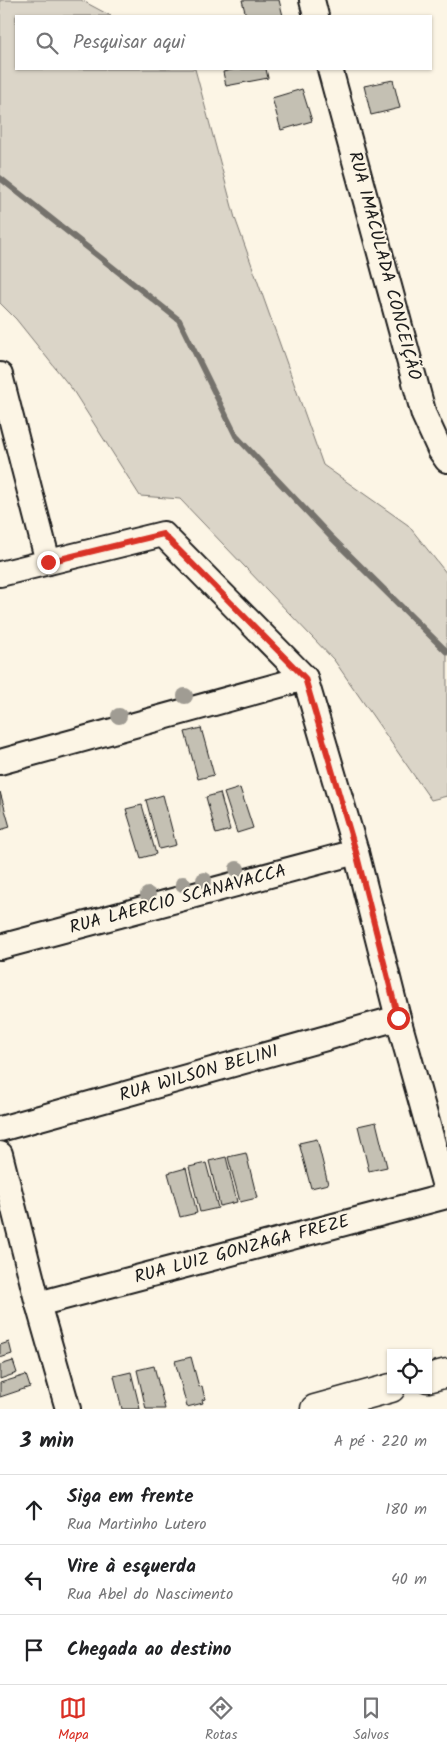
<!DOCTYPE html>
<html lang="pt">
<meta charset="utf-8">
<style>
:root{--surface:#fff;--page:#f6f6f6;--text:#202124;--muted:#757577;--line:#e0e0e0;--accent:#d93025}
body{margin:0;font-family:Kalam,sans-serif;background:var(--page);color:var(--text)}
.controls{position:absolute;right:15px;bottom:15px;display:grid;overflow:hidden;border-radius:0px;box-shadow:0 1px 4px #0004}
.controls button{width:45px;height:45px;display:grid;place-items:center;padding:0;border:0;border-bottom:1px solid var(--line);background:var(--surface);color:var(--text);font:25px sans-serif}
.stop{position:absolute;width:15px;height:15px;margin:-11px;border:4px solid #d93025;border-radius:50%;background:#fff}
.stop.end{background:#d93025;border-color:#fff;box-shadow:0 1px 5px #0008}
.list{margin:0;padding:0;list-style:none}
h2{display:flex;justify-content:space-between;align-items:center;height:65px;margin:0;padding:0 20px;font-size:21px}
h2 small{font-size:16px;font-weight:400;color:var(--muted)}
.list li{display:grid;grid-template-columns:32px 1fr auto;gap:15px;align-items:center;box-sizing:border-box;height:70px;padding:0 20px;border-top:1px solid var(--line)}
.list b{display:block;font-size:19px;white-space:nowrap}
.list p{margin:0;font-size:16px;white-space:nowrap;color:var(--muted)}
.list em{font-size:16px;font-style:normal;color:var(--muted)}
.icon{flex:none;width:28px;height:28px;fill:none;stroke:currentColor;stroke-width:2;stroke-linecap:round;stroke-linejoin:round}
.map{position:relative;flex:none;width:447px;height:1409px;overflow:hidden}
.search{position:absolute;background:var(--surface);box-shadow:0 1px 4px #0004;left:15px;right:15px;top:15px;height:55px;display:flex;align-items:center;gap:12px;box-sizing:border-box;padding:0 18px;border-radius:0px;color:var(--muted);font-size:19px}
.sheet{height:275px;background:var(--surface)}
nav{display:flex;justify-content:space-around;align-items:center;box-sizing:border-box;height:70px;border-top:1px solid var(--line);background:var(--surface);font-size:14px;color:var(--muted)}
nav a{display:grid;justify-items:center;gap:2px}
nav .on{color:var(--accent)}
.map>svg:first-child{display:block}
.green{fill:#dbd5c8;stroke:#7c7872}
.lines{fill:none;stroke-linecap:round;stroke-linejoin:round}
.stream{stroke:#75726c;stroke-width:6}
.building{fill:#c4c0b3;stroke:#1c1c1c}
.minor-casing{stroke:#1c1c1c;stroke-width:28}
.tertiary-casing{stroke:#1c1c1c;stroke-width:31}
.minor{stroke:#fcf5e5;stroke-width:24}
.tertiary{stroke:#fcf5e5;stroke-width:28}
.tree{fill:#a09c93}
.route{stroke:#d93025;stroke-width:6}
.labels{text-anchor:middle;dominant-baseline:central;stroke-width:4;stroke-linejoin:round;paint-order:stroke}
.street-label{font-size:18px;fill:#1c1c1c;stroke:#fcf5e5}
</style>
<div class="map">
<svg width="447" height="1409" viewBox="0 0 447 1409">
<rect width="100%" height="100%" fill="#fcf5e5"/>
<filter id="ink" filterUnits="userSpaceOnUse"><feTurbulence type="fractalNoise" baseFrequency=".02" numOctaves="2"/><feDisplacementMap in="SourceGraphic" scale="10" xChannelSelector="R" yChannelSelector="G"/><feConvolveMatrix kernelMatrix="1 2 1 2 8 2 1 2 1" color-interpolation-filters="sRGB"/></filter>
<g filter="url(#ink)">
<polygon class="green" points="0,0 81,0 111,16 16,16 16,69 195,69 235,218 323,465 408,525 447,574 447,796 431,800 334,660 180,499 140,496 72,389 16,319 0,303"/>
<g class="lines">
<polyline class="stream" points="0,178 179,320 236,436 331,537 447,652"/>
</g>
<g class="building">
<polygon points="242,0 279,0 283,16 246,16"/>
<polygon points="236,69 266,69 268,78 226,86 223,72"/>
<polygon points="393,80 400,108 371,115 364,86"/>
<polygon points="302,89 312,121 281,130 272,98"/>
<polygon points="201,728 214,775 198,779 185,732"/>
<polygon points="240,788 253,828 237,833 224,793"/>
<polygon points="0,792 10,827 0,830"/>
<polygon points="220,793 230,830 216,834 206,797"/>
<polygon points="163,795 176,845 159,849 146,800"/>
<polygon points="142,805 156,854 141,858 126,809"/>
<polygon points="376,1122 387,1167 369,1171 358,1126"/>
<polygon points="317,1139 328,1184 311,1188 299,1143"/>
<polygon points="246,1153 257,1198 240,1202 228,1157"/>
<polygon points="226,1157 237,1202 220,1206 209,1161"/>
<polygon points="206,1163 218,1208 200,1212 189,1167"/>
<polygon points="186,1168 197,1213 180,1217 168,1173"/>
<polygon points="9,1342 12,1354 0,1358 0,1345"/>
<polygon points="191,1357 199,1387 202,1386 205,1399 202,1400 203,1403 187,1407 175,1361"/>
<polygon points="13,1361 17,1373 0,1379 0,1365"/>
<polygon points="154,1366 165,1409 146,1409 137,1370"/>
<polygon points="131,1372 140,1409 122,1409 114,1376"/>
<polygon points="26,1375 30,1387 0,1397 0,1383"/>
</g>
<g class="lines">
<g class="minor-casing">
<g id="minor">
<polyline points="312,0 316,16"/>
<polyline points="330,69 424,415 440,450 447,460"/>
<polyline points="0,375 48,562"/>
<polyline points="0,574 163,534 305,678 356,852 398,1018 447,1194"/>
<polyline points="0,762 305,678"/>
<polyline points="0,947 356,852"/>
<polyline points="0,1129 398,1018"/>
<polyline points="0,1154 38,1304 68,1409"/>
<polyline points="38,1304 447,1196"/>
</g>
</g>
<g class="tertiary-casing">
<g id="tertiary">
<polyline points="428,1378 447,1373"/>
<polyline points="315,1409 391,1388"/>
</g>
</g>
<use href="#minor" class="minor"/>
<use href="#tertiary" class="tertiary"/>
</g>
<g class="tree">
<circle cx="185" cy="696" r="8"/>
<circle cx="119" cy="716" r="8"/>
<circle cx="237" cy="869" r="8"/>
<circle cx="204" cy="880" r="8"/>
<circle cx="183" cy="884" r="8"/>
<circle cx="148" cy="895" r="8"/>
</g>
</g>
<g class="lines" filter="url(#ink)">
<polyline class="route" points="48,562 163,534 305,678 356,852 398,1018"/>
</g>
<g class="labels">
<g class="street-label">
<text transform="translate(384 266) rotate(75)">RUA IMACULADA CONCEIÇÃO</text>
<text transform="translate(178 900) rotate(-15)">RUA LAERCIO SCANAVACCA</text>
<text transform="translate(199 1074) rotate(-16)">RUA WILSON BELINI</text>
<text transform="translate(242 1250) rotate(-15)">RUA LUIZ GONZAGA FREZE</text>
</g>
</g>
</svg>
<div class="controls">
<button><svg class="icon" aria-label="locate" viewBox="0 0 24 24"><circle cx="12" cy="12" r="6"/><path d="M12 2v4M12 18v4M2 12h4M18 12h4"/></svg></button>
</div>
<div class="stop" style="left:398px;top:1018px"></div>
<div class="stop end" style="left:48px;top:562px"></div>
<div class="search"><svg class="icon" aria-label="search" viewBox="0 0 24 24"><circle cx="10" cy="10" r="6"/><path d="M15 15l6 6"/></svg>Pesquisar aqui</div>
</div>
<section class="sheet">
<h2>3 min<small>A pé · 220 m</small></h2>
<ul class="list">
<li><svg class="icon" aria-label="ahead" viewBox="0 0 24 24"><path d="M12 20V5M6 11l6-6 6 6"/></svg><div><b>Siga em frente</b><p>Rua Martinho Lutero</p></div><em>180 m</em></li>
<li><svg class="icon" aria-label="left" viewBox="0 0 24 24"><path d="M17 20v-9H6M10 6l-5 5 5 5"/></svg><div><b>Vire à esquerda</b><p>Rua Abel do Nascimento</p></div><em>40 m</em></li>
<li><svg class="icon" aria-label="arrive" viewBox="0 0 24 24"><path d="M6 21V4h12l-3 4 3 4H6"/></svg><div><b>Chegada ao destino</b></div></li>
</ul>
</section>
<nav>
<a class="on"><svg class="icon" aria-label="map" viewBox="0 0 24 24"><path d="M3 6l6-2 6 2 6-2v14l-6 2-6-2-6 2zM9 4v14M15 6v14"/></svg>Mapa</a>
<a><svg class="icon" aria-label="directions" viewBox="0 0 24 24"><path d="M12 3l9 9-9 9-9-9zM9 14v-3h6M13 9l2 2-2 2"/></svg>Rotas</a>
<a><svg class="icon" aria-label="saved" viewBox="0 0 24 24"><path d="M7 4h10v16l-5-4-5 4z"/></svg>Salvos</a>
</nav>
